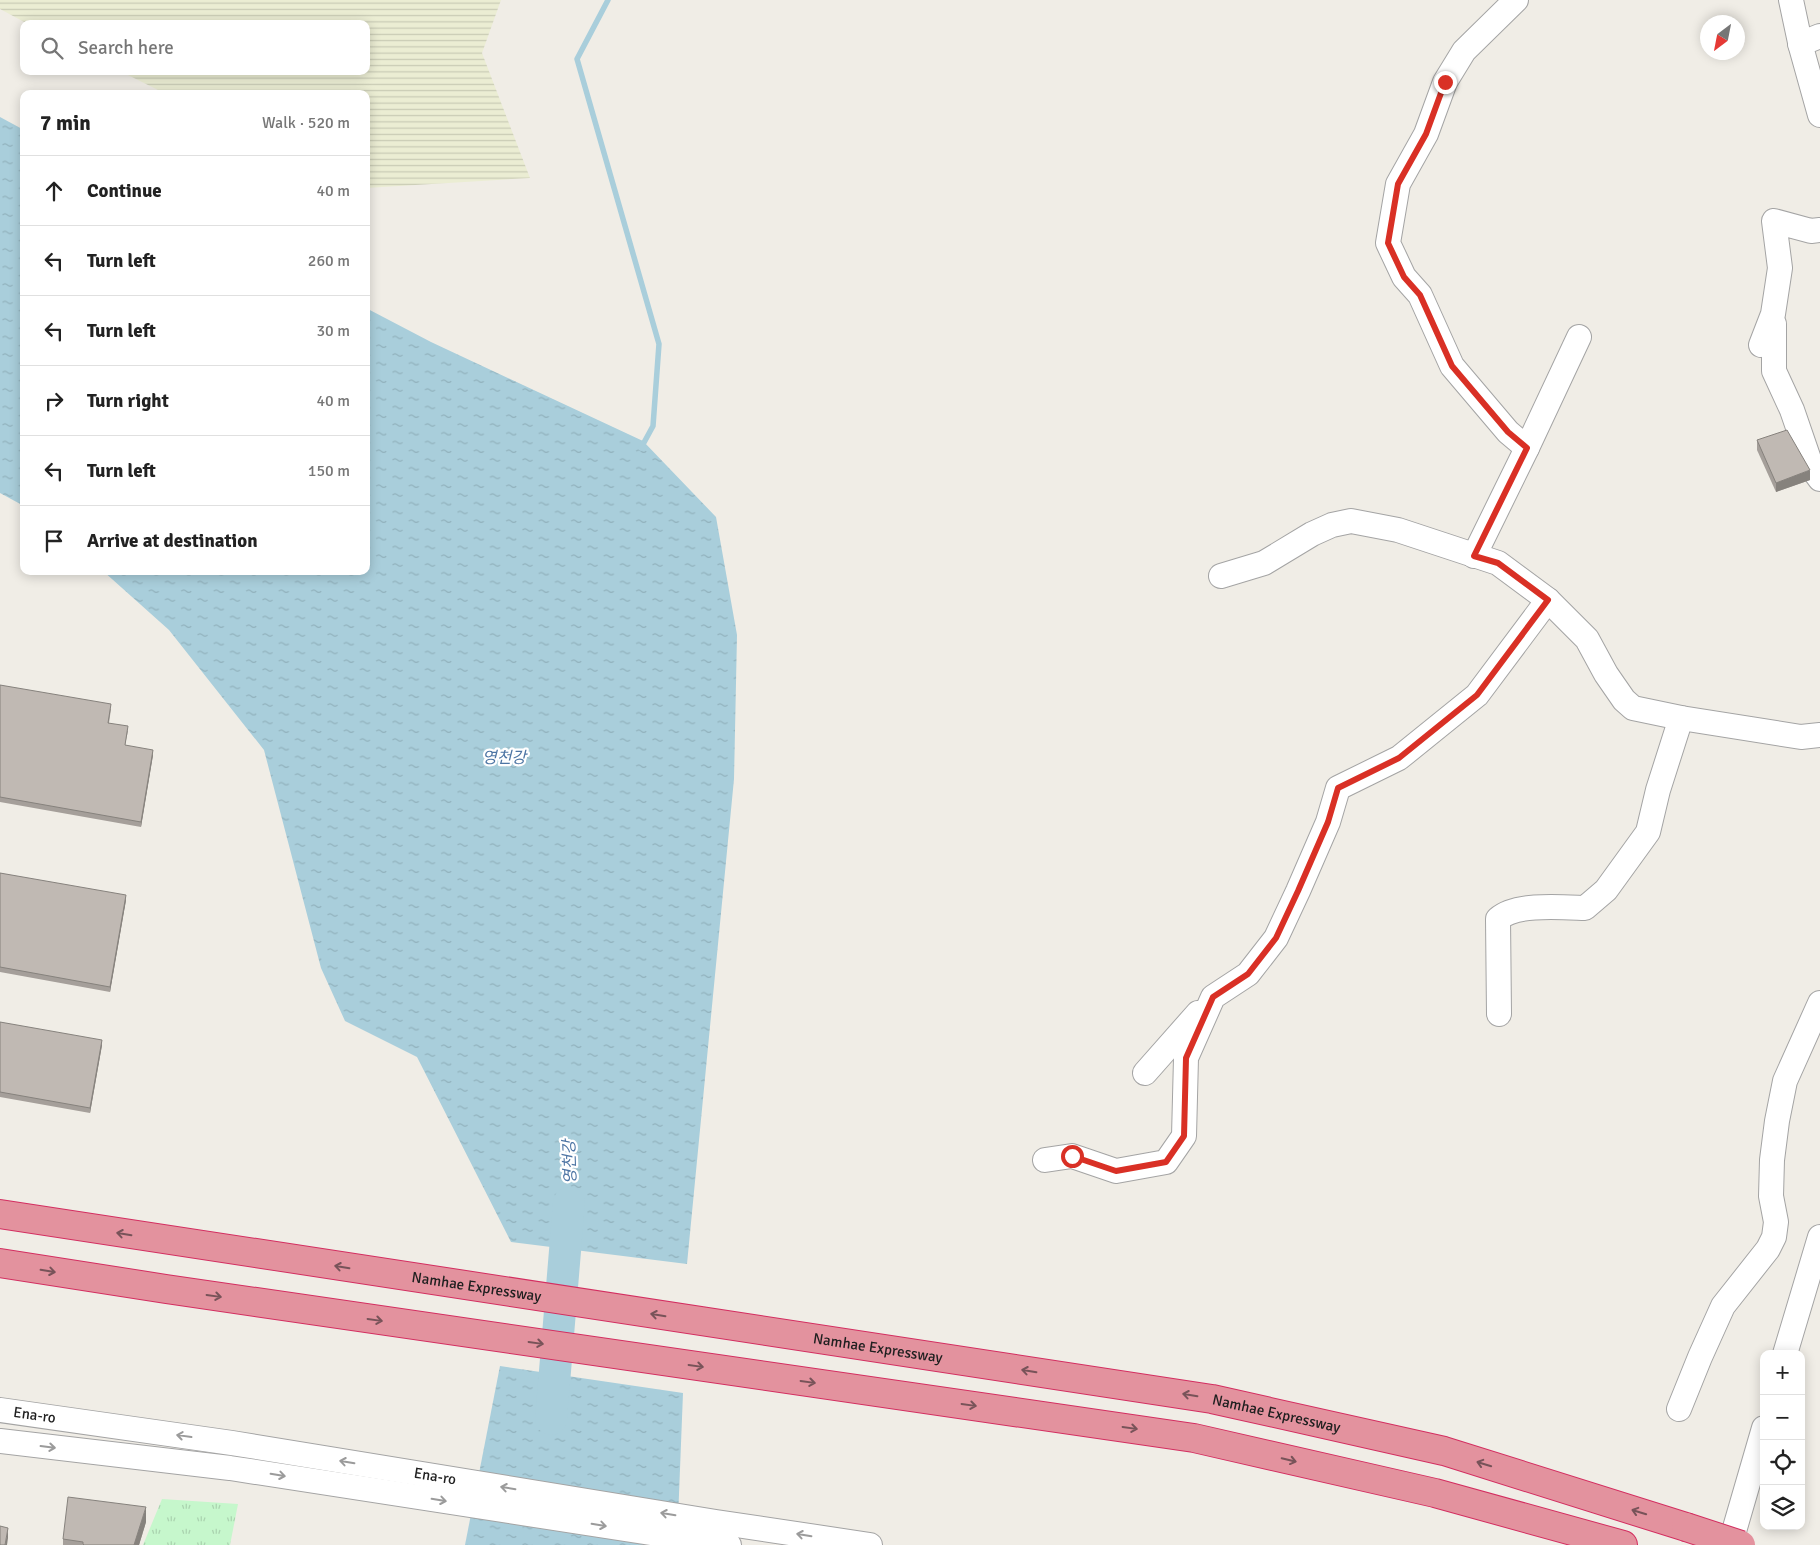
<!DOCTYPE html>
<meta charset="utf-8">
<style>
:root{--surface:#fff;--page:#f2f2f2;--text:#222;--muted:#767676;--line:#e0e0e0}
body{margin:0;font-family:Signika,"Noto Sans KR",sans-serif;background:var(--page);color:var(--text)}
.controls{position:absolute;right:15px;bottom:15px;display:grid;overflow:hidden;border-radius:10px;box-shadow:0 2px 12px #0003}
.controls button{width:45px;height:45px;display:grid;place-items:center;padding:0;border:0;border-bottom:1px solid var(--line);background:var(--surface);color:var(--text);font:25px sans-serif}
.compass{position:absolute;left:1700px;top:15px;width:45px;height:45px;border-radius:50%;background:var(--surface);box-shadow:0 2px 12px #0003;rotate:212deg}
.stop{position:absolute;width:15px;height:15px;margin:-11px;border:4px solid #d93025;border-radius:50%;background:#fff}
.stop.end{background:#d93025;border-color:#fff;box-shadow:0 1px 5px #0008}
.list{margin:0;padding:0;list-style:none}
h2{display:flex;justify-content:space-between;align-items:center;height:65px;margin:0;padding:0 20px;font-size:21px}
h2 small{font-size:16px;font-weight:400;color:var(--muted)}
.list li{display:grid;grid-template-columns:32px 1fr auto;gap:15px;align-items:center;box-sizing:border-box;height:70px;padding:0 20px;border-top:1px solid var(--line)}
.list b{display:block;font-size:19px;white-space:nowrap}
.list em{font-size:16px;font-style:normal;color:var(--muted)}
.icon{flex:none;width:28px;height:28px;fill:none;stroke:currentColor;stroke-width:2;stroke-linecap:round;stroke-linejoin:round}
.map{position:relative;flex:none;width:1820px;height:1545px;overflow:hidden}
.search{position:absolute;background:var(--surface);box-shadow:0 2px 12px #0003;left:20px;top:20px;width:350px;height:55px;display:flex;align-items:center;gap:12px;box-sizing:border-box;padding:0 18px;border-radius:10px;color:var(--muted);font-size:19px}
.panel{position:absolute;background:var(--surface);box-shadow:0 2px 12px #0003;left:20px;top:90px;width:350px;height:485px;border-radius:10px}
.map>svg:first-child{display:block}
.farmland{fill:url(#farmland-rules)}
.park{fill:url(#park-tufts)}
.water{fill:url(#water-ripples)}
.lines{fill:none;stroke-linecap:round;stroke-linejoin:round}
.stream{stroke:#a9cedb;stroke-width:5.5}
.river{stroke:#a9cedb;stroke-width:32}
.minor-casing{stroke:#a4a4a4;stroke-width:26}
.highway-casing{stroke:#d32e60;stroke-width:30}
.minor{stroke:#fff;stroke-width:24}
.highway{stroke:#e3929e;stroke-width:28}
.highway-bridge-casing{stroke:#d32e60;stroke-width:30;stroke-linecap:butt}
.highway-bridge{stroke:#e3929e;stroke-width:28}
.wall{fill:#a59f9a}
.shaded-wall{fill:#86827d}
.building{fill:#c0b9b3;stroke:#86827d}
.oneway{stroke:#785359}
.oneway2{stroke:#9b9b9b}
.route{stroke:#d93025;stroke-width:6}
.labels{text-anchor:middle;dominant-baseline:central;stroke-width:4.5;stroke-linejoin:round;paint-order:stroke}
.street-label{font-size:15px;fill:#202020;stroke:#fff}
.water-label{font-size:16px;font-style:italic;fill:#4d75a4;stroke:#fff}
</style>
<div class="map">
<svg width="1820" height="1545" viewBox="0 0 1820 1545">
<defs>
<pattern id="farmland-rules" width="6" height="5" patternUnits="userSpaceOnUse" patternTransform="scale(1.25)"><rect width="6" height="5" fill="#ebedd3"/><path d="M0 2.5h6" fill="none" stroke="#c9cbb5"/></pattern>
<pattern id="park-tufts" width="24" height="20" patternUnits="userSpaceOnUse" patternTransform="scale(1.25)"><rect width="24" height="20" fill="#c6f7cc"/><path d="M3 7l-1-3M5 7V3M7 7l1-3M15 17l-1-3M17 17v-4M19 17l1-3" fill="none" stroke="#aad3af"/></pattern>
<pattern id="water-ripples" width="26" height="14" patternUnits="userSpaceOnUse" patternTransform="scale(1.25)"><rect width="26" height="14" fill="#a9cedb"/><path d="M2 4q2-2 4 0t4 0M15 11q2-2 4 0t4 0" fill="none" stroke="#91b1bc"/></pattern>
</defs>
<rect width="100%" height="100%" fill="#f0ede6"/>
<polygon class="farmland" points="0,0 501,0 482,53 530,178 366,188 366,94 166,94 120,71 366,71 366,24 28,24 0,9"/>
<polygon class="park" points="162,1499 238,1504 230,1545 143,1545"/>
<g class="water">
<polygon points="0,117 24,130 24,506 0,493"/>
<polygon points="366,308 431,342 643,441 716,517 737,635 734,779 687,1264 511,1242 417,1057 345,1021 321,968 264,750 169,630 103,571 366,571"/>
<polygon points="500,1366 683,1393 677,1545 465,1545"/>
</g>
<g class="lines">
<polyline class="stream" points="608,0 577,59 659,344 653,426 641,448"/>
<polyline class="river" points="551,1419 569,1203"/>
<g class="minor-casing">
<g id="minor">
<polyline points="1791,0 1801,47 1820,115"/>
<polyline points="1800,44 1820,36"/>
<polyline points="1774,324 1774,371 1792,410 1812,468 1820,479"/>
<polyline points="1761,345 1773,314 1780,268 1774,221 1811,231 1820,230"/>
<polyline points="1527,448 1579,337"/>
<polyline points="1474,556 1527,448 1508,432 1452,366 1420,295 1404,277 1388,243 1398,184 1426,134 1445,82 1464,51 1516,0"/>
<polyline points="1221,576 1264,563 1312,534 1332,525 1351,521 1398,530 1498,563 1548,600 1587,639 1606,674 1624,700 1633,708 1681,718 1801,737 1820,735"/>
<path d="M1499 1014 1498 919C1516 903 1561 907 1585 908L1606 890 1648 832 1658 790 1681 718"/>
<polyline points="1145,1073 1198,1013"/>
<polyline points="1045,1160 1072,1156 1116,1171 1166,1162 1184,1136 1186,1058 1213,997 1248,974 1276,938 1298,891 1328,822 1338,788 1399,758 1477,695 1548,600"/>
<polyline points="1785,1354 1820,1237"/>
<polyline points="1679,1409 1700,1357 1723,1306 1768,1249 1774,1237 1776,1222 1771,1196 1772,1160 1777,1121 1785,1081 1820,1003"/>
<path id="s1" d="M0 1410 232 1443 716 1522 870 1545"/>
<polyline points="0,1441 230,1468 729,1545"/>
<polyline points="1730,1545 1764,1428"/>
</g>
</g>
<g class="highway-casing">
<g id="highway">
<path id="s2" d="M0 1214 1212 1399 1444 1451 1686 1527"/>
<polyline points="0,1263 166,1289 1194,1438 1435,1493 1623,1545"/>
</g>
</g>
<use href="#minor" class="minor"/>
<use href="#highway" class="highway"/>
<g class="highway-bridge-casing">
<polyline id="highway-bridge" points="1686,1527 1741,1545"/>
</g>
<use href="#highway-bridge" class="highway-bridge"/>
</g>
<g class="wall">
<polygon points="1757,440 1810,480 1776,492 1757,450"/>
<polygon points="0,685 111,709 109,723 128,731 125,745 153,755 141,827 0,802"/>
<polygon points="0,873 126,900 110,992 0,972"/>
<polygon points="0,1022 102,1045 90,1113 0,1097"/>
<polygon points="146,1522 139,1545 63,1545 63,1539"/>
</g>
<g class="shaded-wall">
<polygon points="1810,470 1810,480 1776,492 1776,483"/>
<polygon points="153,750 153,755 141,827 141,822"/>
<polygon points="126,895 126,900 110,992 110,987"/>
<polygon points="102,1040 102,1045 90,1113 90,1108"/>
<polygon points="146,1507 146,1522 139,1545 134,1545"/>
<polygon points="8,1528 8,1538 7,1545 5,1545"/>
</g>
<g class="building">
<polygon points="1787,430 1810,470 1776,483 1757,440"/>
<polygon points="0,685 111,704 108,723 128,726 125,745 153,750 141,822 0,797"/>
<polygon points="0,873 126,895 110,987 0,967"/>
<polygon points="0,1022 102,1040 90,1108 0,1092"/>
<polygon points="68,1497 146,1507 134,1545 84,1545 83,1544 83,1542 63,1539"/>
<polygon points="0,1526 8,1528 5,1545 0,1545"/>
</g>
<defs><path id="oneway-shaft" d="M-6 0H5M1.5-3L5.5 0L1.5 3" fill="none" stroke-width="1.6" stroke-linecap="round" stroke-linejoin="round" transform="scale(1.25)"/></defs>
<g class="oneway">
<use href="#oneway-shaft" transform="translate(124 1234) rotate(-171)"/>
<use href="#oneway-shaft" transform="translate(342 1267) rotate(-171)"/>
<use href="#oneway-shaft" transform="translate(48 1271) rotate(9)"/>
<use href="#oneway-shaft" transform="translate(214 1296) rotate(8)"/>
<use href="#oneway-shaft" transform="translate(658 1315) rotate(-171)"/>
<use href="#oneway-shaft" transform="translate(375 1320) rotate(8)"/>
<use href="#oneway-shaft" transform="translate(536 1343) rotate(8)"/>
<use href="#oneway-shaft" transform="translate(696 1366) rotate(8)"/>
<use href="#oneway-shaft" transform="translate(1029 1371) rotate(-171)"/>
<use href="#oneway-shaft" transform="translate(808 1382) rotate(8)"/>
<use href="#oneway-shaft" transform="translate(1190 1395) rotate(-171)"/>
<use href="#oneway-shaft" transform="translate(969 1405) rotate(8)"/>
<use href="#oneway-shaft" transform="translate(1130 1428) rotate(8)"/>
<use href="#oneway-shaft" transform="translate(1289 1460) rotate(13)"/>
<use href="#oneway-shaft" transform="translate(1484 1464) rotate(-163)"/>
<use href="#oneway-shaft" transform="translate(1639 1512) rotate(-163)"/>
</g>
<g class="oneway2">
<use href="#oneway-shaft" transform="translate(184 1436) rotate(-172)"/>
<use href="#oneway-shaft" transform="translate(48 1447) rotate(7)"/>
<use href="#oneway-shaft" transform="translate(347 1462) rotate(-171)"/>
<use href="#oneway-shaft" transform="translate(278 1475) rotate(9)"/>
<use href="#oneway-shaft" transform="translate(508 1488) rotate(-171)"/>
<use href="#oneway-shaft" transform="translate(439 1500) rotate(9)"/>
<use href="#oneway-shaft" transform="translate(668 1514) rotate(-171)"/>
<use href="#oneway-shaft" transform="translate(599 1525) rotate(9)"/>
<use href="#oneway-shaft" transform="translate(804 1535) rotate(-171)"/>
</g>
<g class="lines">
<polyline class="route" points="1072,1156 1116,1171 1166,1162 1184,1136 1186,1058 1213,997 1248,974 1276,938 1298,891 1328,822 1338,788 1399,758 1477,695 1548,600 1498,563 1474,556 1527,448 1508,432 1452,366 1420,295 1404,277 1388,243 1398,184 1426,134 1445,82"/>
</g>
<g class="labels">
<g class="street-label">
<text stroke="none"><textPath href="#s2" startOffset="482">Namhae Expressway</textPath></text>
<text stroke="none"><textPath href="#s2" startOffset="888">Namhae Expressway</textPath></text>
<text stroke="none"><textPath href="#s1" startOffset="35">Ena-ro</textPath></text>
<text stroke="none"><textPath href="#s2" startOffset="1292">Namhae Expressway</textPath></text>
<text stroke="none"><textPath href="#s1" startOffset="440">Ena-ro</textPath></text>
</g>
<g class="water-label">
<text x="504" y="758">영천강</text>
<text transform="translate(570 1162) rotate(-92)">영천강</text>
</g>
</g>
</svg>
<div class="controls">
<button>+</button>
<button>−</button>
<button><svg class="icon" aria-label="locate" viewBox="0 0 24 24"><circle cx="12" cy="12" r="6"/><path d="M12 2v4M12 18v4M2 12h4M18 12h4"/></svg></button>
<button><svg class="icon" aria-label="layers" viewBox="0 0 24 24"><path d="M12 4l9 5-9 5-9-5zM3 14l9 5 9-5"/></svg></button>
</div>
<svg class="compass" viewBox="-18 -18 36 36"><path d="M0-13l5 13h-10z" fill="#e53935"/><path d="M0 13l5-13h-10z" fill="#767676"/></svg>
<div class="stop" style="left:1072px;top:1156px"></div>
<div class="stop end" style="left:1445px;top:82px"></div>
<div class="search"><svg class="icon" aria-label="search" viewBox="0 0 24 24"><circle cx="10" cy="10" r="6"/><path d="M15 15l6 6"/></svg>Search here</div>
<section class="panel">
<h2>7 min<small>Walk · 520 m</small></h2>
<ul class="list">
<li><svg class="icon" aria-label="ahead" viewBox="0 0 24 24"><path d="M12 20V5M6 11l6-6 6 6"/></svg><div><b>Continue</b></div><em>40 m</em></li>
<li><svg class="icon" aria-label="left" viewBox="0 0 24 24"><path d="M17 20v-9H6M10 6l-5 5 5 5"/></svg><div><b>Turn left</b></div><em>260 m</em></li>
<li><svg class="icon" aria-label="left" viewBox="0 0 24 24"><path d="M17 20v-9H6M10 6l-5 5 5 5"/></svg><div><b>Turn left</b></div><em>30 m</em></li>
<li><svg class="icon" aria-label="right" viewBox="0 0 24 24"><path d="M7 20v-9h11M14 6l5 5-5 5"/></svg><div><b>Turn right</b></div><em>40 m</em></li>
<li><svg class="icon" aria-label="left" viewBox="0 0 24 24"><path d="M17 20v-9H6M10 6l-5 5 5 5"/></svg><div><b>Turn left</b></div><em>150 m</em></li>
<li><svg class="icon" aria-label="arrive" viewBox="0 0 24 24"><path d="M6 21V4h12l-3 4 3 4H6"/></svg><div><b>Arrive at destination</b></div></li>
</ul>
</section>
</div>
